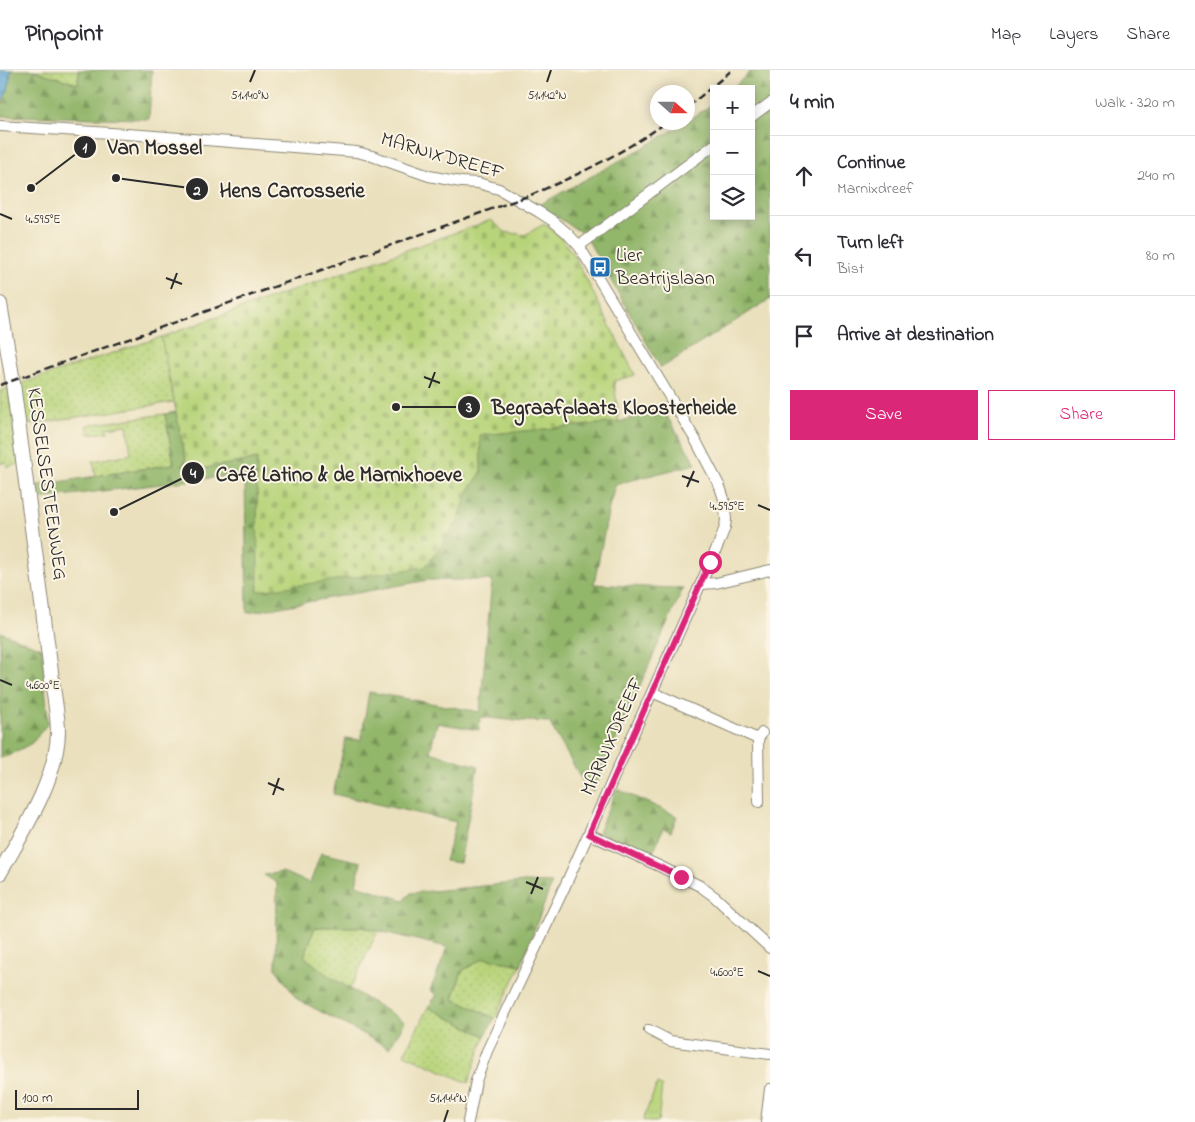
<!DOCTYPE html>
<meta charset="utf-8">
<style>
:root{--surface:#fff;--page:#f7f7f7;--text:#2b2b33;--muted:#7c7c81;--line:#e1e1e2;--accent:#db2777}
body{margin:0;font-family:"Indie Flower",sans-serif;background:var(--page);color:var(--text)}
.controls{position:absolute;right:15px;top:15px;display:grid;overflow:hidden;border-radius:0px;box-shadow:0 2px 12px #0003}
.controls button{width:45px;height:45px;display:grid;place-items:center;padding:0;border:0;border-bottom:1px solid var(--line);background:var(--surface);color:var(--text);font:25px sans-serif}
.compass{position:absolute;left:650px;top:15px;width:45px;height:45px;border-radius:50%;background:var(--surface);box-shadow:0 2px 12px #0003;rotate:111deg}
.scale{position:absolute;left:15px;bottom:12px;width:124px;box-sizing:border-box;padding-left:5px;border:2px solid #2b2b2b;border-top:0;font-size:14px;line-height:18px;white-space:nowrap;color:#2b2b2b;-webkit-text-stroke:4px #fcf5e5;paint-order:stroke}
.stop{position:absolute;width:15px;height:15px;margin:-11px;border:4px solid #db2777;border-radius:50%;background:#fff}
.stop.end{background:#db2777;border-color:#fff;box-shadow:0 1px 5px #0008}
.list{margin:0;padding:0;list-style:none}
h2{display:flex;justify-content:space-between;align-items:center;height:65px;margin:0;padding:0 20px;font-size:21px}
h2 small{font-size:16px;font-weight:400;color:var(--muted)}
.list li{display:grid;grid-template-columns:32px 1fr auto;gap:15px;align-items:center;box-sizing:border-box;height:80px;padding:0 20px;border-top:1px solid var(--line)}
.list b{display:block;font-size:19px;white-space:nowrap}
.list p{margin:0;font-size:16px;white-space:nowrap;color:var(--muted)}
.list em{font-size:16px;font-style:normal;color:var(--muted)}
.actions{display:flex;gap:10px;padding:15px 20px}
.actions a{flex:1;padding:11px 0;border:1px solid var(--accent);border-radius:0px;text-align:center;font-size:18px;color:var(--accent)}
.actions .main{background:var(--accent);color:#fff}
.icon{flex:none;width:28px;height:28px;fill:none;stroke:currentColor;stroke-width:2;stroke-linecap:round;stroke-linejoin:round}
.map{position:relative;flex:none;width:770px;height:1052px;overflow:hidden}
header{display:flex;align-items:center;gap:30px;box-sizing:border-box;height:70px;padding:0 25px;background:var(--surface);border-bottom:1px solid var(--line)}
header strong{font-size:24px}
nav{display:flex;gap:28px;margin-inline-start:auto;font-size:18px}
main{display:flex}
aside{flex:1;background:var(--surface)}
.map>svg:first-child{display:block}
.grass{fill:url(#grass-dots);stroke:#728052}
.forest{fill:url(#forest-firs);stroke:#5e704a}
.cemetery{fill:url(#cemetery-stones);stroke:#728052}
.park{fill:url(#park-tufts);stroke:#728052}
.water{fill:url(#water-ripples);stroke:#446980}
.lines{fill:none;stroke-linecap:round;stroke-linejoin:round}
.minor-casing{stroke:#8a8674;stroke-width:12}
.major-casing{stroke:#8a8674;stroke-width:16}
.minor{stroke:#fff;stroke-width:10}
.major{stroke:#fff;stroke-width:14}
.rail{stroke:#2b2b2b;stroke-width:2.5;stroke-dasharray:8 4;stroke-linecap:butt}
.route{stroke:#db2777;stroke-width:6}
.ticks{fill:none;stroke:#2b2b2b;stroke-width:2}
.labels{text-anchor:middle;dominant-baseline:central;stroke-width:4;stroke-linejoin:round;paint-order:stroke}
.street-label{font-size:20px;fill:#2b2b2b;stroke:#fcf5e5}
.poi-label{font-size:20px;fill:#2b2b2b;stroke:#fcf5e5;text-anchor:start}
.ticks-label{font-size:12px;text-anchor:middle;fill:#2b2b2b;stroke:#fcf5e5;stroke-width:4;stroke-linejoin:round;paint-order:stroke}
.leader{fill:none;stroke:#2b2b2b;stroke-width:2}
.callout-dot{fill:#2b2b2b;stroke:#fcf5e5;stroke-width:2}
.mark-label{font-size:15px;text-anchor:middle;font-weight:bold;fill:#fff}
.callout-label{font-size:21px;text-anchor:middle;font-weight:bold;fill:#2b2b2b;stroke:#fcf5e5;stroke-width:4;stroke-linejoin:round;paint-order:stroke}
</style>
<header>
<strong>Pinpoint</strong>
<nav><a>Map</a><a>Layers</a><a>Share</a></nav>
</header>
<main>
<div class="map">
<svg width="770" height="1052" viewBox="0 0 770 1052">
<defs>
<pattern id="grass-dots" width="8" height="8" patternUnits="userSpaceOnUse" patternTransform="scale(1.25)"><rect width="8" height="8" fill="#b8d47a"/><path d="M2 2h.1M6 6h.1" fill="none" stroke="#9eb66a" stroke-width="1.8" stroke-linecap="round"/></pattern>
<pattern id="forest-firs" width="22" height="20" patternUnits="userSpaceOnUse" patternTransform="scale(1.25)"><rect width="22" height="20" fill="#92b66a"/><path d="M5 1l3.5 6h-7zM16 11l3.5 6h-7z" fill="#779457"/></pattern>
<pattern id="cemetery-stones" width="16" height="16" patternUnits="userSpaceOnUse" patternTransform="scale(1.25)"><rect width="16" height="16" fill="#b8d47a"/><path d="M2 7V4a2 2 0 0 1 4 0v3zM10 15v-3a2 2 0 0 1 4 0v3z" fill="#9eb66a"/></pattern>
<pattern id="park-tufts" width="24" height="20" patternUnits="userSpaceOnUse" patternTransform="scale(1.25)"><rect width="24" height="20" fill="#b8d47a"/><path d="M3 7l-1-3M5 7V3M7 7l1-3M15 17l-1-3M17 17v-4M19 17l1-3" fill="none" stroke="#9eb66a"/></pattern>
<pattern id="water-ripples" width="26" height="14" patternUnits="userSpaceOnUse" patternTransform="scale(1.25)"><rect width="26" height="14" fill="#5ea7d5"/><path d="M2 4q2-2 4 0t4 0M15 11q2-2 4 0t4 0" fill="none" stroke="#4e88ad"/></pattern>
</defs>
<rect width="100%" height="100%" fill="#fcf5e5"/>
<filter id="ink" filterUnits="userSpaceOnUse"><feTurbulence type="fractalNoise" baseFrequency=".02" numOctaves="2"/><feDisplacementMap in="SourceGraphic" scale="10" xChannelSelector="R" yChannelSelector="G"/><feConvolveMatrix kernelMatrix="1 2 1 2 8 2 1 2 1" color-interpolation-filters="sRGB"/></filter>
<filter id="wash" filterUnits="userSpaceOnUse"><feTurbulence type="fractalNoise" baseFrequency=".0096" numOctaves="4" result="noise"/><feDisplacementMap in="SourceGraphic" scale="20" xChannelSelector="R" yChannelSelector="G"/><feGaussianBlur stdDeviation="1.12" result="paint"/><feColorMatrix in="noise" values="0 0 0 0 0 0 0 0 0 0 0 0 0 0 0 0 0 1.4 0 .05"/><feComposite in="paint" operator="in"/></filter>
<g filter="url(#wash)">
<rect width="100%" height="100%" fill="#eae0bd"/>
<g class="grass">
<polygon points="32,0 79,0 78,14"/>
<polygon points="161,267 174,332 26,355 20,314"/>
<polygon points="8,318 19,394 7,397 6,392 0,394 0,321"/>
<polygon points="165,344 174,394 96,406 93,391 131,384 127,355 107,358 108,362 89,364 87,355"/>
<polygon points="315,857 362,857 378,861 350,919 332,908 304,887"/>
<polygon points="484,888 521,895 495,948 453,929 462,901"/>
<polygon points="428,937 485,966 468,1013 404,984"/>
</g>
<g class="forest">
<polygon points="11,0 32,0 78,14 79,0 152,0 149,49 0,46 0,35 8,20"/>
<polygon points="752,0 770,0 770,229 661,298 585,165 539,135 641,79 685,53 688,52 688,51 714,33 714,146 751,146 751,19 732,19"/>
<polygon points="660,335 696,394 616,414 610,433 594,514 646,517 683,518 593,722 586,717 549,652 509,650 480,647 479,660 437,653 430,682 478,696 460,793 445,791 456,752 333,724 346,668 361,670 369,622 480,642 492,510 428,510 247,543 245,404 36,429 33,416 174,394 165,344 176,342 188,401 257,389 258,521 456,453 468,421 481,403 480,365 619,352 632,348"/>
<polygon points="0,562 42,578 48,653 32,673 8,686 0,688"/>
<polygon points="617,719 677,746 671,762 663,758 652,785 598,762"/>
<polygon points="321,783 361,792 356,815 404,830 411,823 524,812 552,813 521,895 484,888 462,901 453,929 495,948 485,966 428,937 437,925 430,920 438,902 447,877 362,857 315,857 304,887 332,908 405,952 389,978 297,929 276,899 277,813 264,805 282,802 310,813"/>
</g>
<polygon class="cemetery" points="491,150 505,162 525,165 544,154 561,167 576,189 635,305 614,311 619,352 480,365 481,403 468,421 457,453 425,497 258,521 257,389 188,401 161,267"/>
<polygon class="park" points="657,1014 662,1016 658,1052 648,1052 643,1050"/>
<polygon class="water" points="0,0 11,0 8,20 0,35"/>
</g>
<g filter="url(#ink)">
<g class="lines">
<g class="minor-casing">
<g id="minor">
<polyline points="751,47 770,33"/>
<polyline points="0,56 142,65 357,82 372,86 429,106 461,112 478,113 499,119 539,142 553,151 567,163 579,176 695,369 720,417 724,429 726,449 725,457 719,473 565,816 487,981 476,1011 468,1052"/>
<polyline points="579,176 714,75"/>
<polyline points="701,514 716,513 770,500"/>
<polyline points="652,622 758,669 762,663"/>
<polyline points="758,669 759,732"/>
<polyline points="589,764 659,796 700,816 715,827 770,878"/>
<polyline points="649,960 670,971 770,984"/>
<polyline points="766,1052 770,1019"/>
</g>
</g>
<g class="major-casing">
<path id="major" d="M0 234 12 306 53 617C55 632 58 647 58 663 56 712 23 761 0 803"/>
</g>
<use href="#minor" class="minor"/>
<use href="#major" class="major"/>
<g class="rail">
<polyline points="688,37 732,0"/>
<path d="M0 315 528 126C577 106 623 83 667 52"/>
</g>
</g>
</g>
<g class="lines" filter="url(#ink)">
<polyline class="route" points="681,807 589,764 710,492"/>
</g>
<path class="ticks" d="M250 12 255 0M547 12 551 0M0 144 12 149M166 208 182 214M171 219 177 203M424 307 440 313M429 318 435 302M682 406 699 412M687 417 694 401M758 435 770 440M0 610 12 615M268 713 284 720M273 725 279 708M526 812 543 819M531 824 538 807M758 901 770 906M444 1052 448 1040"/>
<defs>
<g id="bus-square" transform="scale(1.125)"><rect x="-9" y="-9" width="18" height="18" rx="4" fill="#1f6fb2" stroke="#fcf5e5"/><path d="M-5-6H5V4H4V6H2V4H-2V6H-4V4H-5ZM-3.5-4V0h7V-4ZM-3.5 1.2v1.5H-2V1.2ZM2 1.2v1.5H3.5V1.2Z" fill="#fff"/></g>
</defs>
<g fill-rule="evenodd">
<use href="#bus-square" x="600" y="197"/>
</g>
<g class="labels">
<g class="street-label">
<text transform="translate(442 87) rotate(16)">MARNIXDREEF</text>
<text transform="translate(46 414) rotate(82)">KESSELSESTEENWEG</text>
<text transform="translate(613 667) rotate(-66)">MARNIXDREEF</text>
</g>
<g class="poi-label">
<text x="616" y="186">Lier<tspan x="616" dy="23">Beatrijslaan</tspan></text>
</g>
</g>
<g class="ticks-label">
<text x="250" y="29">51.140°N</text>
<text x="547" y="29">51.142°N</text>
<text x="43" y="153">4.595°E</text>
<text x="727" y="440">4.595°E</text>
<text x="43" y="619">4.600°E</text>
<text x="727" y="906">4.600°E</text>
<text x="448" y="1032">51.144°N</text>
</g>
<path class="leader" d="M31 118L85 77M116 108L197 119M396 337L469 337M114 442L193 403"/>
<g class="callout-dot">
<circle cx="31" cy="118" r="5"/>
<circle cx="116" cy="108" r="5"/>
<circle cx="396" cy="337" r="5"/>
<circle cx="114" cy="442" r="5"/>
<circle cx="85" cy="77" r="12"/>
<circle cx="197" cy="119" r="12"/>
<circle cx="469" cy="337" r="12"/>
<circle cx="193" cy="403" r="12"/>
</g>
<g class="mark-label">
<text x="85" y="82">1</text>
<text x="197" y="125">2</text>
<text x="469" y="342">3</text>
<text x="193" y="408">4</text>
</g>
<g class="callout-label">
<text x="155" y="84">Van Mossel</text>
<text x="292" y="127">Hens Carrosserie</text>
<text x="614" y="344">Begraafplaats Kloosterheide</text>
<text x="339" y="411">Café Latino &amp; de Marnixhoeve</text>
</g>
</svg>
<div class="controls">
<button>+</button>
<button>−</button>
<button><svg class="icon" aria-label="layers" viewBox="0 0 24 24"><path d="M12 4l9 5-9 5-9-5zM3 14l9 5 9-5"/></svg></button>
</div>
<svg class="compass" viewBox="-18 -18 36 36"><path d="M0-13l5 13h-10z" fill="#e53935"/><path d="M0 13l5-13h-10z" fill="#7c7c81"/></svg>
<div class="scale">100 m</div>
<div class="stop" style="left:710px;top:492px"></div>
<div class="stop end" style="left:681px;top:807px"></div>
</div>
<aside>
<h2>4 min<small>Walk · 320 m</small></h2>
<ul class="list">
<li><svg class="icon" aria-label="ahead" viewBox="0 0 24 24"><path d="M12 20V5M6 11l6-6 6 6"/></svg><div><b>Continue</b><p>Marnixdreef</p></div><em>240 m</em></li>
<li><svg class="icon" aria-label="left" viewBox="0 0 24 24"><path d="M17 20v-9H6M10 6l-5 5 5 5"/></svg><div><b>Turn left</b><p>Bist</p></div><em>80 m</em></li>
<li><svg class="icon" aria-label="arrive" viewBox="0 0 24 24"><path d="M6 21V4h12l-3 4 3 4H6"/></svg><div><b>Arrive at destination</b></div></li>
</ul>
<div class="actions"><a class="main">Save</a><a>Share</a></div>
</aside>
</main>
